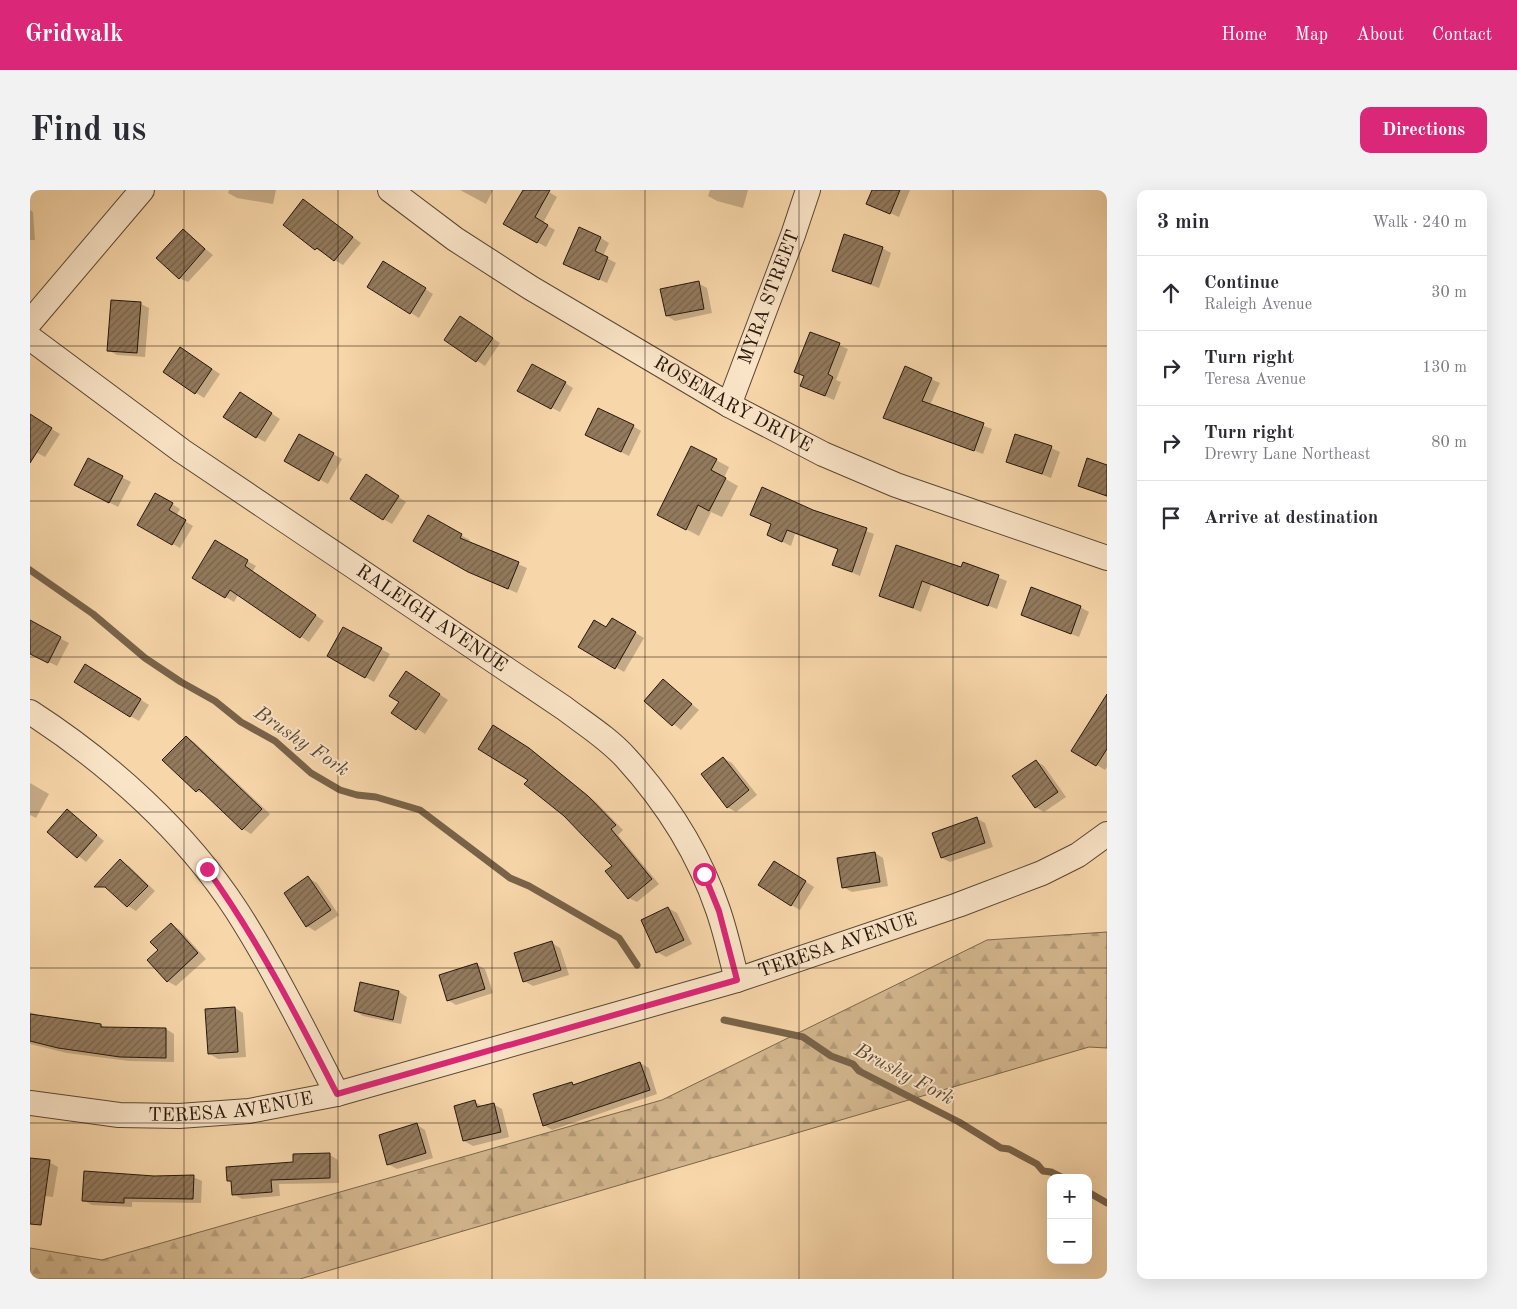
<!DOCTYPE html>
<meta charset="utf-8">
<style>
:root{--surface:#fff;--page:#f2f2f3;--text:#2b2b33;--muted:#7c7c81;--line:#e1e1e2;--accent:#db2777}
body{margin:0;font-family:"Old Standard TT",serif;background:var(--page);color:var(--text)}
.controls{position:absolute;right:15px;bottom:15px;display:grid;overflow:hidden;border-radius:10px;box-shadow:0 5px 20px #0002}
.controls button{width:45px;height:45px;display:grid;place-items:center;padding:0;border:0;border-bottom:1px solid var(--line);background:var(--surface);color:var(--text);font:25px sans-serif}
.stop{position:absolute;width:15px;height:15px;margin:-11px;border:4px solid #db2777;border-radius:50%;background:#fff}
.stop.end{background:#db2777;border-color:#fff;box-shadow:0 1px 5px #0008}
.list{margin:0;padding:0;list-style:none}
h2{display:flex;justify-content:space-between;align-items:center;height:65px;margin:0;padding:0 20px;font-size:21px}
h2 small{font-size:16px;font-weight:400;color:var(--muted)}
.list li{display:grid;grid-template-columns:32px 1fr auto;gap:15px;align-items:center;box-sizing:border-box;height:75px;padding:0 20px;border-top:1px solid var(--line)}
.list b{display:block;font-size:19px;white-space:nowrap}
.list p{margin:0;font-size:16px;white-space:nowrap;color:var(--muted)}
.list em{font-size:16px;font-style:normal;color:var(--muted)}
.icon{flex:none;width:28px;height:28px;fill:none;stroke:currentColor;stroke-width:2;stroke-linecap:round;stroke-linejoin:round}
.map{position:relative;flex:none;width:1077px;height:1089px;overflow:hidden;border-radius:10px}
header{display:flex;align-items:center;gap:30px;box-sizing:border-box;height:70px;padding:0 25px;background:var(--accent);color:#fff}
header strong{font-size:24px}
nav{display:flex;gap:28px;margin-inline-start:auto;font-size:18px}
.intro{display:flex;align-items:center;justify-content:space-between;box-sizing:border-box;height:120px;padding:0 30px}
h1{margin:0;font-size:35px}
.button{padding:12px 22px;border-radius:10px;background:var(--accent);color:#fff;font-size:18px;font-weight:700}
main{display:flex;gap:30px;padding:0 30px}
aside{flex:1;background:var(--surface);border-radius:10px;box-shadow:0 5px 20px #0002}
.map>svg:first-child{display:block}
.forest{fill:url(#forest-firs);stroke:#7c664c}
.shadow{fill:#0003}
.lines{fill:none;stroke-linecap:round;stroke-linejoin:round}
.stream{stroke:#796349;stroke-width:7}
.building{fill:url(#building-hatch);stroke:#26170b}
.street-casing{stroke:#5a4732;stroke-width:26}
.street{stroke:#fae4c7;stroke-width:24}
.route{stroke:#db2777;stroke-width:6}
.grid{fill:none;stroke:#26170b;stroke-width:1;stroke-opacity:0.55}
.labels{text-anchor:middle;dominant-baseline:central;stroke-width:4;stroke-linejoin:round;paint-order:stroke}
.street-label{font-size:19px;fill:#26170b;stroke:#fae4c7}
.water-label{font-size:20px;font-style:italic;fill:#5d4935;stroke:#fae4c7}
</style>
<header>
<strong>Gridwalk</strong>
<nav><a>Home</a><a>Map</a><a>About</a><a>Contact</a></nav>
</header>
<div class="intro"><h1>Find us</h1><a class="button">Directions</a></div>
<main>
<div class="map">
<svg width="1077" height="1089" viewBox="0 0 1077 1089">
<defs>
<pattern id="forest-firs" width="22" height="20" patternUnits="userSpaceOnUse" patternTransform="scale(1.25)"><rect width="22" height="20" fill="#d3b68e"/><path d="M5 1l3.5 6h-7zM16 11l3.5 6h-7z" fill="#b59c79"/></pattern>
<pattern id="building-hatch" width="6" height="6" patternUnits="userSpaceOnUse" patternTransform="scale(1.25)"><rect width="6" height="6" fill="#937a5d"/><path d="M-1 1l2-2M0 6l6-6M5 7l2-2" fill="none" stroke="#78634b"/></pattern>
</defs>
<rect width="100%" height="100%" fill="#f7d6a9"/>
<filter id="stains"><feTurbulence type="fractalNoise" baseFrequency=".004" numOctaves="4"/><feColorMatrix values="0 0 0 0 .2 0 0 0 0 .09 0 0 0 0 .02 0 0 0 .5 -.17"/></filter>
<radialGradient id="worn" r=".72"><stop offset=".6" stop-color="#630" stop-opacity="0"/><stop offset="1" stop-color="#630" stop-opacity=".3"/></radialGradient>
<polygon class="forest" points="1077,742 1077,858 1059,857 270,1089 0,1089 0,1058 72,1070 632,910 957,750"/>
<g class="shadow">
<polygon points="199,0 246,0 243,14 207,8 198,3"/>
<polygon points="430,0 463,0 456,14"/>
<polygon points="494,0 516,0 527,7 513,33 525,40 516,57 475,34"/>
<polygon points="680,0 718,0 713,18 687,11 678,6"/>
<polygon points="843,0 880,0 869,27 838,13"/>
<polygon points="273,10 331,53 313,75 286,59"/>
<polygon points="0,20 3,22 5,50 0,50"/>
<polygon points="153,41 183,65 158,92 149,88"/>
<polygon points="571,48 579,53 573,66 586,73 577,93 543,78"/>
<polygon points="852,58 861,63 849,98 803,81"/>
<polygon points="353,73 403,104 389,128 339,97"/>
<polygon points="668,93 677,98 682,123 645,131 637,126"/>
<polygon points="111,114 119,118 115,167 87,165 78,160"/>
<polygon points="439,133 470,153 455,176 416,150"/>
<polygon points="809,155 818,159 806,190 811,192 804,210 771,196 775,187 766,181"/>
<polygon points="158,163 190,184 174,208 135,182"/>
<polygon points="901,189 910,193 900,215 962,239 953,264 855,227"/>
<polygon points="535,193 543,198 530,222 497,205"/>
<polygon points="218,208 250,229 235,252 226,247"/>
<polygon points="0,226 30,244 15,267 0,259"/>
<polygon points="603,236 611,241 599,266 565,249"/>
<polygon points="270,245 312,269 298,294 256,271"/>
<polygon points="1021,258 1030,262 1021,288 977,271"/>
<polygon points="59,270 101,292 88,317 54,299"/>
<polygon points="686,270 699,277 694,288 708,296 692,327 681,322 669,346 642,332"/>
<polygon points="1077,273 1077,307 1049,295 1076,276"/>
<polygon points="345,291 376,312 362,334 353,329"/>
<polygon points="126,304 150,319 146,326 163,336 150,358 109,335"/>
<polygon points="782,321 844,344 830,386 804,375 809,360 765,344 761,356 738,345 742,335 722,324"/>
<polygon points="398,327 440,350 438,352 497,378 487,403 448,386 385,351"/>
<polygon points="185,352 226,376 222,382 294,431 279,452 208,405 204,412 164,388"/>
<polygon points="867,356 932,379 934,374 977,391 967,419 901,395 891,422 851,405"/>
<polygon points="1050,417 1059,422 1049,447 992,425"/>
<polygon points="582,429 614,448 594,482 550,456 577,439"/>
<polygon points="0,432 39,453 27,476 0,463"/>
<polygon points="314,438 360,464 344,492 299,466"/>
<polygon points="64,480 119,515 109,531 100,526"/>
<polygon points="384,487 418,510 395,544 363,523"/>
<polygon points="633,491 669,520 651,540 615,511"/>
<polygon points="1077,519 1077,577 1075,580 1043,560"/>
<polygon points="472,542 508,565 566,612 593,640 588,645 629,694 607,712 599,708 584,676"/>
<polygon points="156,547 164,552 240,624 221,644 213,639 176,605 167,601 134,570"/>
<polygon points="693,568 702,573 727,605 706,622 697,617"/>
<polygon points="1006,571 1014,576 1036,607 1014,622 1005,617"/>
<polygon points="0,593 19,604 6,628 0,625"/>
<polygon points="38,621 74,651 56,672 19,642"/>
<polygon points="946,628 955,633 963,657 920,672 912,668"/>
<polygon points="845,663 853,668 858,696 822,702 813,697"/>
<polygon points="90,671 99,676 125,701 106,721 98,716 71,691"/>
<polygon points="753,677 784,697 770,720 761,715"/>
<polygon points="278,688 287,693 309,725 285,741 277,736"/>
<polygon points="638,718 647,723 662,754 636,767 627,762"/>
<polygon points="142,735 150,740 176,769 146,796 137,791 129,760"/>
<polygon points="522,753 530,758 539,785 503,796 494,791"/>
<polygon points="447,775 455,779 463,803 426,815 418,810"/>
<polygon points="331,794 369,802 377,807 371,834 333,826 325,821"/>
<polygon points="205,818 213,823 216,867 188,869 180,864"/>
<polygon points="0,822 14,827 71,835 77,839 136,839 144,844 144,872 99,871 37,863 0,854"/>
<polygon points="610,873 619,878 627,904 522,940 514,935 541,893 546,896"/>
<polygon points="445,912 454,917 463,914 472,919 479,947 443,956 434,951"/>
<polygon points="387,935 395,940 403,968 367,979 358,974"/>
<polygon points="300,965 308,970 309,993 249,994 250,1006 212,1009 203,1004 203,993 198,990"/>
<polygon points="0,969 19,972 28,977 23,1007 0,1004"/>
<polygon points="124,987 163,987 172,991 171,1013 102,1012 102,1017 62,1015 53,1010"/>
</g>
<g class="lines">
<g class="stream">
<polyline points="0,380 63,424 115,468 151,492 185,511 211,532 245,551 281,583 310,600 327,605 346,607 390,620 480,688 499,696 589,748 607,775"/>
<polyline points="694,830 773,847 801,866 823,874 829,881 929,932 971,958 979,959 1007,974 1013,981 1021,982 1033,988"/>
<polyline points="1058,1002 1077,1013"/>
</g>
</g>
<g class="building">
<polygon points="493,0 520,0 505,27 518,35 507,53 473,34"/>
<polygon points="842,0 870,0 860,24 836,14"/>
<polygon points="273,9 323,47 304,71 287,58 285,60 253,35"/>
<polygon points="549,37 571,47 565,61 578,67 569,90 533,74"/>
<polygon points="153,39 175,59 149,89 126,68"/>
<polygon points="814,44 853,57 841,94 802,81"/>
<polygon points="353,71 396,98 380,124 337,97"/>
<polygon points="669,91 674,119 636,126 630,99"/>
<polygon points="81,110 111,112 107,163 77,161"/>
<polygon points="430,126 463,148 446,172 414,150"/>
<polygon points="780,142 810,153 798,184 803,187 795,206 770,196 774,186 764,182"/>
<polygon points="150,157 182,179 165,204 133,182"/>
<polygon points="502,174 536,192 521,219 487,201"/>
<polygon points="875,176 902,188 892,211 954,233 944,261 853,228"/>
<polygon points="210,202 242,223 226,248 193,227"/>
<polygon points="568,218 604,235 591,262 555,245"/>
<polygon points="0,224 22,238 0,273"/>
<polygon points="269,244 304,263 289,291 254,271"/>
<polygon points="985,244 1022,256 1012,284 976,272"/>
<polygon points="661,256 687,269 681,280 696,288 679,321 668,315 656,340 627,325"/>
<polygon points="58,268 93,286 79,313 44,295"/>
<polygon points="1057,268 1077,275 1077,306 1048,296"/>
<polygon points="336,284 369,306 353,330 320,309"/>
<polygon points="732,297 783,320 837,338 822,382 802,375 808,359 757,340 752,352 737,345 741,334 720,325"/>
<polygon points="125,303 143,313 139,320 156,330 142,355 107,335"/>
<polygon points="398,325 432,344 430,348 489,372 478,399 438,382 383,351"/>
<polygon points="185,350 218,370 215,376 286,425 270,448 200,400 195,408 162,388"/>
<polygon points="866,355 931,377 933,372 969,385 958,416 892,391 883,418 849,406"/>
<polygon points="1001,397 1051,416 1041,444 991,425"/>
<polygon points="582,428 606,442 585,479 548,457 564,430 576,437"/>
<polygon points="0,430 31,447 18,473 0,464"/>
<polygon points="313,437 352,458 335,488 297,466"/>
<polygon points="55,474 111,509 100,527 44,492"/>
<polygon points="376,481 410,504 386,540 361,523 369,512 359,506"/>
<polygon points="633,489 662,514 642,536 614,511"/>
<polygon points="1077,504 1077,559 1066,576 1041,561"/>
<polygon points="463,535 499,558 558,606 586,635 581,639 622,689 598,709 575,681 582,676 534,626 494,594 498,590 448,559"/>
<polygon points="156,546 232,619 212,640 169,599 166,602 132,570"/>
<polygon points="693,567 719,600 697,618 671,584"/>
<polygon points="1006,570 1028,602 1005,618 982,586"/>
<polygon points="37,619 67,645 47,668 17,642"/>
<polygon points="947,627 955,653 911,668 902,643"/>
<polygon points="845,662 850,692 812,698 807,668"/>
<polygon points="90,669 118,696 97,717 75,697 64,697"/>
<polygon points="744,671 776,691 761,716 728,695"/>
<polygon points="278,686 301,720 276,737 254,703"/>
<polygon points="638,717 654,750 626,763 611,730"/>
<polygon points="141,733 168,763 137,792 117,770 128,760 120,752"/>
<polygon points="522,751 531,780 493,792 484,763"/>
<polygon points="447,773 455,799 417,811 409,785"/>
<polygon points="330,792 369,801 363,830 324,821"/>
<polygon points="205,817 208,862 178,864 175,819"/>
<polygon points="0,824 71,834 71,837 136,838 136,868 90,867 28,858 0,851"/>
<polygon points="610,872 620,900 513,936 503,904 542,892 543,895"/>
<polygon points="445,910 447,917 464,913 471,942 433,951 424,916"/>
<polygon points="387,933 396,963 357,975 349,945"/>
<polygon points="300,963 300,988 241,990 242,1002 202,1005 201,991 197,991 196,977 263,972 263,964"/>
<polygon points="0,968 20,970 11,1035 0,1034"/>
<polygon points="54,981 124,986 164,985 163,1009 94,1008 94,1013 52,1011"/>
</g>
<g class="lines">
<g class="street-casing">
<g id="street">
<path id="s1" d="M360 0 425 49 501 98 699 215 793 264 866 295 1077 368"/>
<polyline points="0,132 112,0"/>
<path id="s2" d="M0 148 152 261 534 518C555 534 578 548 596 568 636 612 669 664 688 720 696 743 701 767 707 790"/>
<path id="s3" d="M699 215 763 45 778 0"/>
<path d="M0 522C79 573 155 641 207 721 244 779 275 842 307 904"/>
<path id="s4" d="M0 913 89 925 149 926 219 921 307 904 707 790 928 715 1012 683 1048 665 1077 644"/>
</g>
</g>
<use href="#street" class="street"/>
</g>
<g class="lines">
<path class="route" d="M177 679C228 750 267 826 307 904L707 790 689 721 674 684"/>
</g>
<path class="grid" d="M154 0V1089M308 0V1089M462 0V1089M615 0V1089M769 0V1089M923 0V1089M0 156H1077M0 311H1077M0 467H1077M0 622H1077M0 778H1077M0 933H1077"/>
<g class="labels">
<g class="street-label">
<text stroke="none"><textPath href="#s3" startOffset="115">MYRA STREET</textPath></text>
<text stroke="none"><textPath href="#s1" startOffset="405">ROSEMARY DRIVE</textPath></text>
<text stroke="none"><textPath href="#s2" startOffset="490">RALEIGH AVENUE</textPath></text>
<text stroke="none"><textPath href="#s4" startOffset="832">TERESA AVENUE</textPath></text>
<text stroke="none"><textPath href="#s4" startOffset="202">TERESA AVENUE</textPath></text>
</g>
<g class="water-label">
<text transform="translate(271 552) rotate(34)">Brushy Fork</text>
<text transform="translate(874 885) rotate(28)">Brushy Fork</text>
</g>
</g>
<rect width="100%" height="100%" filter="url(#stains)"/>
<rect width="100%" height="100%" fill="url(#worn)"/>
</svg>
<div class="controls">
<button>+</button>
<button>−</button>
</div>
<div class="stop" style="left:674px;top:684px"></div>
<div class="stop end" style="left:177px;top:679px"></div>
</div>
<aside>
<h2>3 min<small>Walk · 240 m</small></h2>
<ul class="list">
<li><svg class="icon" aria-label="ahead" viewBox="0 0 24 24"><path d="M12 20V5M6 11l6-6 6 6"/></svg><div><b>Continue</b><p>Raleigh Avenue</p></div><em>30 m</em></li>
<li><svg class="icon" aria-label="right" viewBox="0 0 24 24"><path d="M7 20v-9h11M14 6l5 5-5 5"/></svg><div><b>Turn right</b><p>Teresa Avenue</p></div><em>130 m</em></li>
<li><svg class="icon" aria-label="right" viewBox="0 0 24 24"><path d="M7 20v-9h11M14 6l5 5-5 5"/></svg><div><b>Turn right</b><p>Drewry Lane Northeast</p></div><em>80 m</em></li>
<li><svg class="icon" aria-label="arrive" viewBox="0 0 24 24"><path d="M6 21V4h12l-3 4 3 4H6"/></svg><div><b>Arrive at destination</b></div></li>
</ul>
</aside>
</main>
